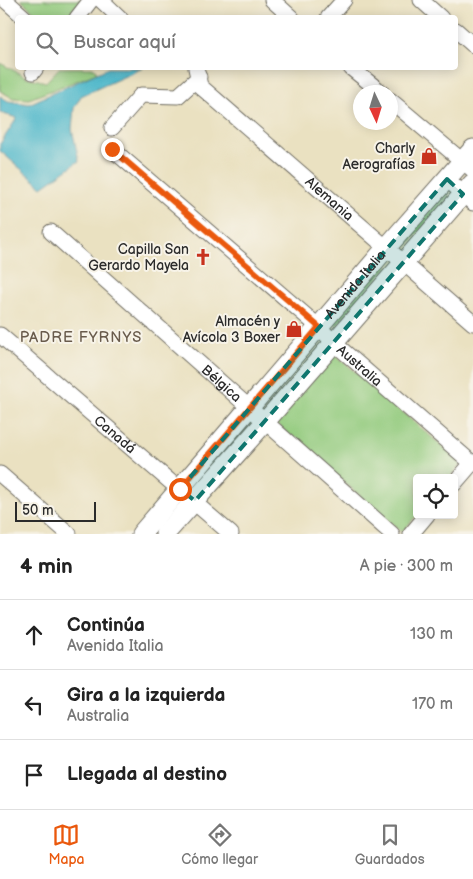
<!DOCTYPE html>
<html lang="es">
<meta charset="utf-8">
<style>
:root{--surface:#fff;--page:#f6f6f6;--text:#222;--muted:#767676;--line:#e0e0e0;--accent:#ea580c}
body{margin:0;font-family:"Balsamiq Sans",sans-serif;background:var(--page);color:var(--text)}
.controls{position:absolute;right:15px;bottom:15px;display:grid;overflow:hidden;border-radius:5px;box-shadow:0 2px 12px #0003}
.controls button{width:45px;height:45px;display:grid;place-items:center;padding:0;border:0;border-bottom:1px solid var(--line);background:var(--surface);color:var(--text);font:25px sans-serif}
.compass{position:absolute;left:353px;top:85px;width:45px;height:45px;border-radius:50%;background:var(--surface);box-shadow:0 2px 12px #0003;rotate:176deg}
.scale{position:absolute;left:15px;bottom:12px;width:81px;box-sizing:border-box;padding-left:5px;border:2px solid #2b2b2b;border-top:0;font-size:14px;line-height:18px;white-space:nowrap;color:#2b2b2b;-webkit-text-stroke:4px #f7f3e8;paint-order:stroke}
.stop{position:absolute;width:15px;height:15px;margin:-11px;border:4px solid #ea580c;border-radius:50%;background:#fff}
.stop.end{background:#ea580c;border-color:#fff;box-shadow:0 1px 5px #0008}
.list{margin:0;padding:0;list-style:none}
h2{display:flex;justify-content:space-between;align-items:center;height:65px;margin:0;padding:0 20px;font-size:21px}
h2 small{font-size:16px;font-weight:400;color:var(--muted)}
.list li{display:grid;grid-template-columns:32px 1fr auto;gap:15px;align-items:center;box-sizing:border-box;height:70px;padding:0 20px;border-top:1px solid var(--line)}
.list b{display:block;font-size:19px;white-space:nowrap}
.list p{margin:0;font-size:16px;white-space:nowrap;color:var(--muted)}
.list em{font-size:16px;font-style:normal;color:var(--muted)}
.icon{flex:none;width:28px;height:28px;fill:none;stroke:currentColor;stroke-width:2;stroke-linecap:round;stroke-linejoin:round}
.map{position:relative;flex:none;width:473px;height:534px;overflow:hidden}
.search{position:absolute;background:var(--surface);box-shadow:0 2px 12px #0003;left:15px;right:15px;top:15px;height:55px;display:flex;align-items:center;gap:12px;box-sizing:border-box;padding:0 18px;border-radius:5px;color:var(--muted);font-size:19px}
.sheet{height:275px;background:var(--surface)}
nav{display:flex;justify-content:space-around;align-items:center;box-sizing:border-box;height:70px;border-top:1px solid var(--line);background:var(--surface);font-size:14px;color:var(--muted)}
nav a{display:grid;justify-items:center;gap:2px}
nav .on{color:var(--accent)}
.map>svg:first-child{display:block}
.green{fill:#93cb7e;stroke:#5f7b54}
.water{fill:#4db7ca;stroke:#3c717a}
.lines{fill:none;stroke-linecap:round;stroke-linejoin:round}
.minor-casing{stroke:#6e6b60;stroke-width:17}
.major-casing{stroke:#6e6b60;stroke-width:21}
.minor{stroke:#fff;stroke-width:15}
.major{stroke:#fff;stroke-width:19}
.route{stroke:#ea580c;stroke-width:6}
.marked{fill:#0f766e;fill-opacity:0.2;stroke:#0f766e;stroke-width:4;stroke-dasharray:10 6;stroke-linejoin:round}
.labels{text-anchor:middle;dominant-baseline:central;stroke-width:4;stroke-linejoin:round;paint-order:stroke}
.poi-label{font-size:14px;fill:#2b2b2b;stroke:#f7f3e8;text-anchor:end}
.street-label{font-size:14px;fill:#2b2b2b;stroke:#f7f3e8}
.neighbourhood-label{font-size:15px;letter-spacing:1px;fill:#695b4c;stroke:#f7f3e8}
</style>
<div class="map">
<svg width="473" height="534" viewBox="0 0 473 534">
<rect width="100%" height="100%" fill="#f7f3e8"/>
<filter id="ink" filterUnits="userSpaceOnUse"><feTurbulence type="fractalNoise" baseFrequency=".02" numOctaves="2"/><feDisplacementMap in="SourceGraphic" scale="10" xChannelSelector="R" yChannelSelector="G"/><feConvolveMatrix kernelMatrix="1 2 1 2 8 2 1 2 1" color-interpolation-filters="sRGB"/></filter>
<filter id="wash" filterUnits="userSpaceOnUse"><feTurbulence type="fractalNoise" baseFrequency=".0096" numOctaves="4" result="noise"/><feDisplacementMap in="SourceGraphic" scale="20" xChannelSelector="R" yChannelSelector="G"/><feGaussianBlur stdDeviation="1.12" result="paint"/><feColorMatrix in="noise" values="0 0 0 0 0 0 0 0 0 0 0 0 0 0 0 0 0 1.4 0 .05"/><feComposite in="paint" operator="in"/></filter>
<g filter="url(#wash)">
<rect width="100%" height="100%" fill="#eae1c1"/>
<g class="green">
<polygon points="21,0 81,0 67,17 41,18"/>
<polygon points="0,63 26,77 46,82 59,68 94,68 97,73 29,99 13,98 0,91"/>
<polygon points="446,192 449,197 406,246 402,244 401,242"/>
<polygon points="384,262 387,267 337,325 333,323"/>
<polygon points="333,353 462,463 449,478 417,478 417,515 402,532 273,421"/>
</g>
<polygon class="water" points="108,68 143,68 81,96 74,108 72,129 79,161 42,187 0,151 0,144 17,118 0,113 0,96 8,101 29,104"/>
</g>
<g filter="url(#ink)">
<g class="lines">
<g class="minor-casing">
<g id="minor">
<polyline points="5,0 25,18"/>
<polyline points="101,0 120,18"/>
<polyline points="272,0 292,18"/>
<polyline points="421,0 441,18"/>
<polyline points="77,18 91,0"/>
<polyline points="328,18 344,0"/>
<polyline points="456,30 473,45"/>
<path id="s1" d="M196 68 200 86 473 323"/>
<polyline points="351,68 381,92"/>
<polyline points="33,72 36,68"/>
<polyline points="390,100 473,170"/>
<polyline points="112,128 141,95 178,96 199,77"/>
<path id="s2" d="M112 149 319 327 334 343 473 464"/>
<polyline points="447,179 473,203"/>
<path id="s3" d="M51 232 392 534"/>
<path id="s4" d="M0 335 231 534"/>
<polyline points="0,474 69,534"/>
<polyline points="454,484 473,462"/>
<polyline points="411,534 427,515"/>
</g>
</g>
<g class="major-casing">
<g id="major">
<path id="s5" d="M141 534 386 248 473 149"/>
<polyline points="165,534 265,422 473,183"/>
</g>
</g>
<use href="#minor" class="minor"/>
<use href="#major" class="major"/>
</g>
</g>
<g class="lines" filter="url(#ink)">
<polyline class="route" points="112,149 319,327 180,489"/>
</g>
<path class="marked" d="M447 179 463 194 195 501 180 489Z"/>
<defs>
<g id="shop-bare" transform="scale(1.35)"><path d="M-5-2.5h2.3a2.7 3.5 0 0 1 5.4 0H5L5.5 6h-11ZM-1.5-2.5h3a1.5 2.3 0 0 0-3 0Z" fill="#c8321e" stroke="#f7f3e8" stroke-width="2.5" paint-order="stroke"/></g>
<g id="church-bare" transform="scale(1.35)"><path d="M-1.2-6h2.4v3.5h3.3v2.4h-3.3V6h-2.4V-.1h-3.3v-2.4h3.3Z" fill="#c8321e" stroke="#f7f3e8" stroke-width="2.5" paint-order="stroke"/></g>
</defs>
<g fill-rule="evenodd">
<use href="#shop-bare" x="429" y="156"/>
<use href="#church-bare" x="203" y="257"/>
<use href="#shop-bare" x="294" y="329"/>
</g>
<g class="labels">
<g class="poi-label">
<text x="415" y="148">Charly<tspan x="415" dy="16">Aerografías</tspan></text>
<text x="189" y="249">Capilla San<tspan x="189" dy="16">Gerardo Mayela</tspan></text>
<text x="280" y="321">Almacén y<tspan x="280" dy="16">Avícola 3 Boxer</tspan></text>
</g>
<g class="street-label">
<text stroke="none"><textPath href="#s1" startOffset="190">Alemania</textPath></text>
<text stroke="none"><textPath href="#s5" startOffset="329">Avenida Italia</textPath></text>
<text stroke="none"><textPath href="#s2" startOffset="329">Australia</textPath></text>
<text stroke="none"><textPath href="#s3" startOffset="228">Bélgica</textPath></text>
<text stroke="none"><textPath href="#s4" startOffset="152">Canadá</textPath></text>
</g>
<g class="neighbourhood-label">
<text x="81" y="337">PADRE FYRNYS</text>
</g>
</g>
</svg>
<div class="controls">
<button><svg class="icon" aria-label="locate" viewBox="0 0 24 24"><circle cx="12" cy="12" r="6"/><path d="M12 2v4M12 18v4M2 12h4M18 12h4"/></svg></button>
</div>
<svg class="compass" viewBox="-18 -18 36 36"><path d="M0-13l5 13h-10z" fill="#e53935"/><path d="M0 13l5-13h-10z" fill="#767676"/></svg>
<div class="scale">50 m</div>
<div class="stop" style="left:180px;top:489px"></div>
<div class="stop end" style="left:112px;top:149px"></div>
<div class="search"><svg class="icon" aria-label="search" viewBox="0 0 24 24"><circle cx="10" cy="10" r="6"/><path d="M15 15l6 6"/></svg>Buscar aquí</div>
</div>
<section class="sheet">
<h2>4 min<small>A pie · 300 m</small></h2>
<ul class="list">
<li><svg class="icon" aria-label="ahead" viewBox="0 0 24 24"><path d="M12 20V5M6 11l6-6 6 6"/></svg><div><b>Continúa</b><p>Avenida Italia</p></div><em>130 m</em></li>
<li><svg class="icon" aria-label="left" viewBox="0 0 24 24"><path d="M17 20v-9H6M10 6l-5 5 5 5"/></svg><div><b>Gira a la izquierda</b><p>Australia</p></div><em>170 m</em></li>
<li><svg class="icon" aria-label="arrive" viewBox="0 0 24 24"><path d="M6 21V4h12l-3 4 3 4H6"/></svg><div><b>Llegada al destino</b></div></li>
</ul>
</section>
<nav>
<a class="on"><svg class="icon" aria-label="map" viewBox="0 0 24 24"><path d="M3 6l6-2 6 2 6-2v14l-6 2-6-2-6 2zM9 4v14M15 6v14"/></svg>Mapa</a>
<a><svg class="icon" aria-label="directions" viewBox="0 0 24 24"><path d="M12 3l9 9-9 9-9-9zM9 14v-3h6M13 9l2 2-2 2"/></svg>Cómo llegar</a>
<a><svg class="icon" aria-label="saved" viewBox="0 0 24 24"><path d="M7 4h10v16l-5-4-5 4z"/></svg>Guardados</a>
</nav>
